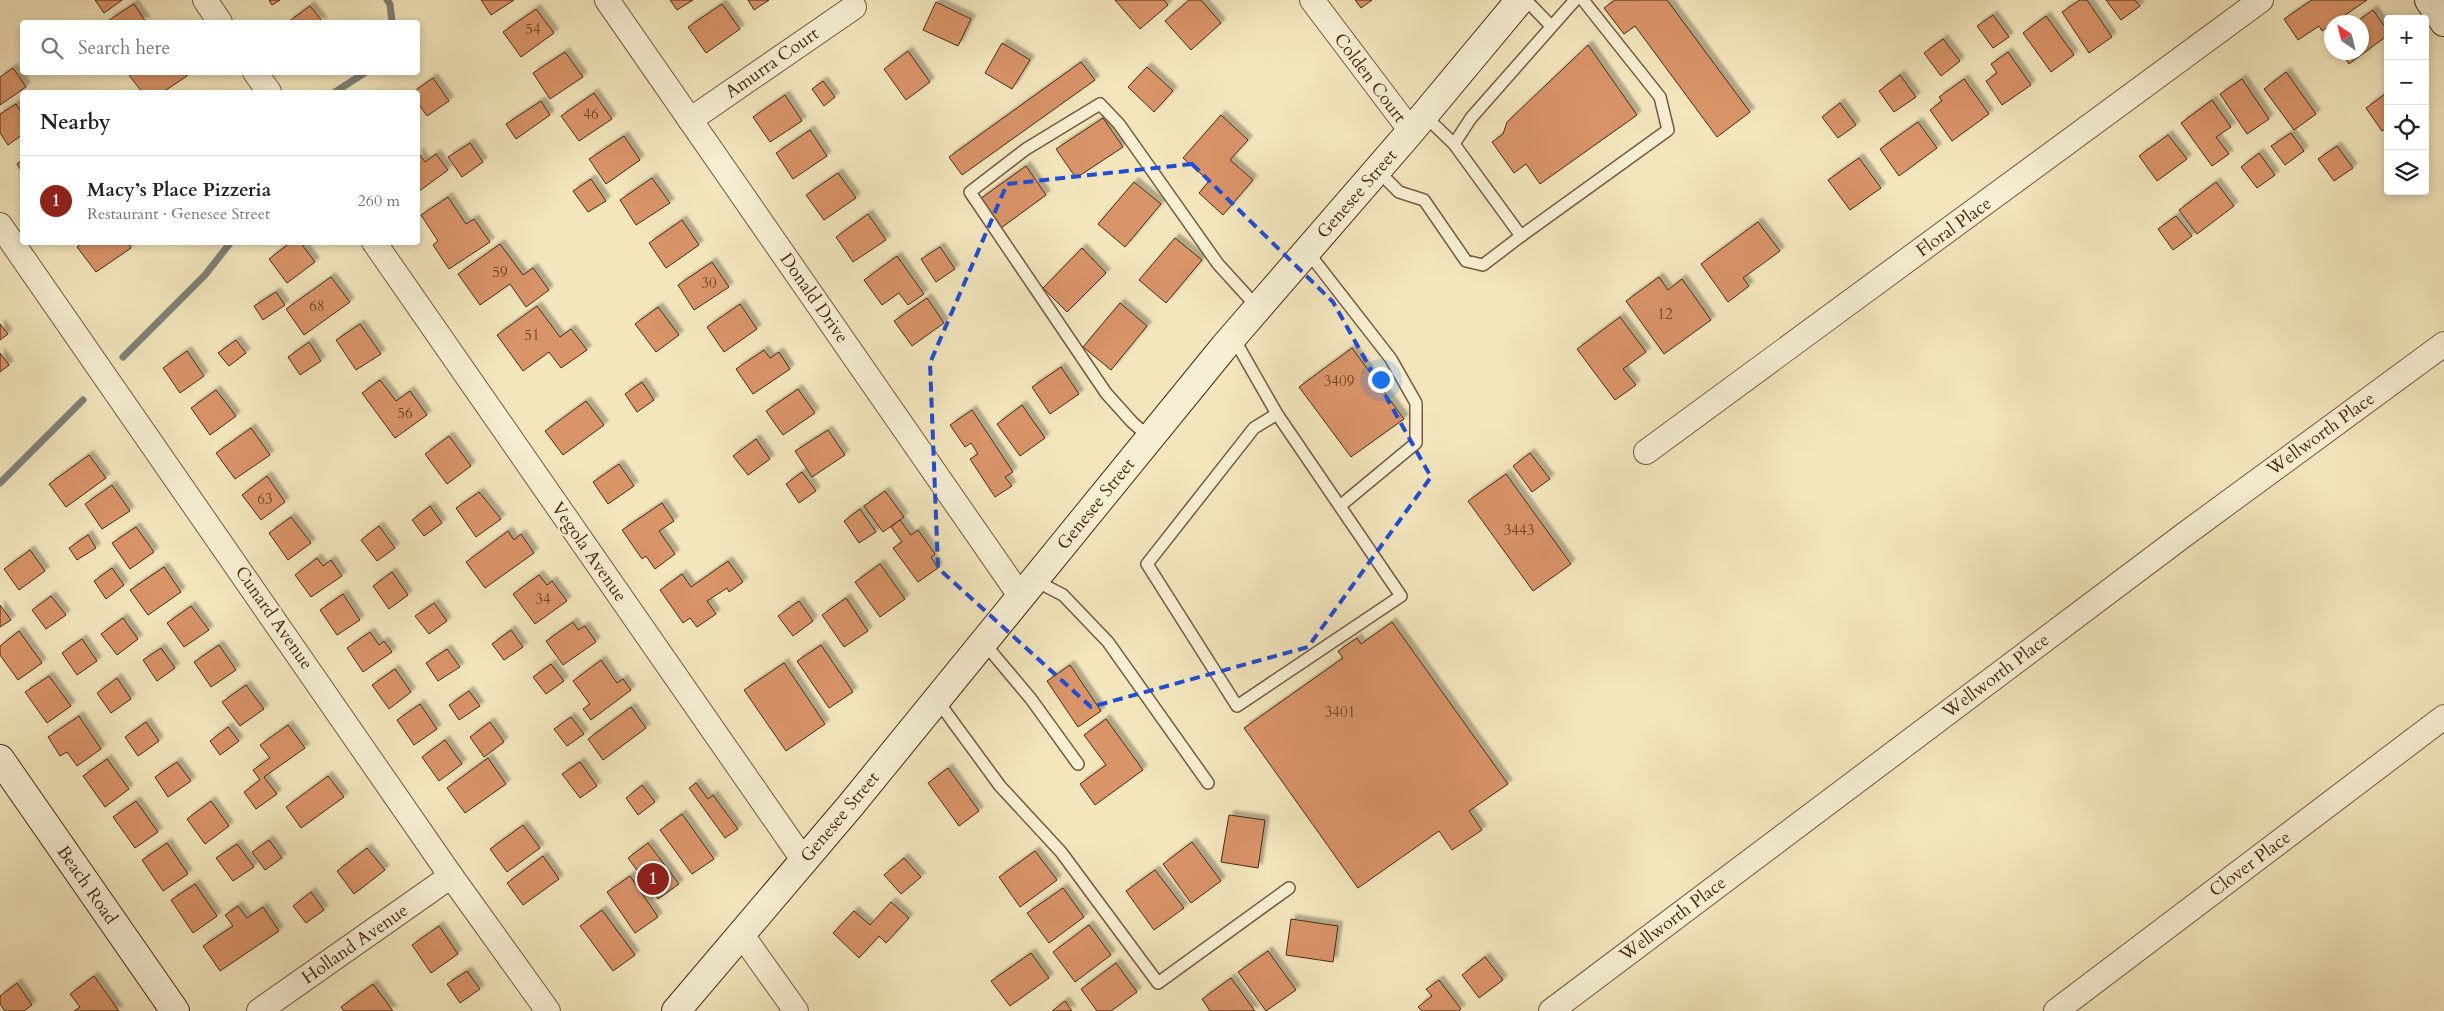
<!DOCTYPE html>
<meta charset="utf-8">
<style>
:root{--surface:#fff;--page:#f2f2f2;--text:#202124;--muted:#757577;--line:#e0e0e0;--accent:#8f2418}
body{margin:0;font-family:Cardo,serif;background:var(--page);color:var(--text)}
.controls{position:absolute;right:15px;top:15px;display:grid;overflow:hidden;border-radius:5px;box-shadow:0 2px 8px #0003}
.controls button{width:45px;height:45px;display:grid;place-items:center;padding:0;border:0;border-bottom:1px solid var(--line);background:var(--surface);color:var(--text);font:25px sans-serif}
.compass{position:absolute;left:2324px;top:15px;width:45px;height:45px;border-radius:50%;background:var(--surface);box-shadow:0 2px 8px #0003;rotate:325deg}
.you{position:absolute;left:1380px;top:379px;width:18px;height:18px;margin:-12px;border:4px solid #fff;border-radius:50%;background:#1a73e8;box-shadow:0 0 0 8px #1a73e833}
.badge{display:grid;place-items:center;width:32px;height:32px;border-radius:50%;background:var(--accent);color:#fff;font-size:16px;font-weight:700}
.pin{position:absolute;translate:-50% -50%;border:2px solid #fff;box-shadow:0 1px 5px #0006}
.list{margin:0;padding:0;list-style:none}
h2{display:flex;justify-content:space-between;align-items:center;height:65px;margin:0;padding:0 20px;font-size:21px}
h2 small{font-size:16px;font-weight:400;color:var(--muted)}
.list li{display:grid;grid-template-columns:32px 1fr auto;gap:15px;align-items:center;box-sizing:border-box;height:90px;padding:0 20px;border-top:1px solid var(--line)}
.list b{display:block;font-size:19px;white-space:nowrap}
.list p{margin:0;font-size:16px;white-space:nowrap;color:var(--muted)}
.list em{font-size:16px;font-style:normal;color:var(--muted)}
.icon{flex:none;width:28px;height:28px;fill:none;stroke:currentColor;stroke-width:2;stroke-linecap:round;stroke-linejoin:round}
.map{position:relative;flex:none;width:2444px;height:1011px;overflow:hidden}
.search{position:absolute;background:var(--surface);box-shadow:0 2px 8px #0003;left:20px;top:20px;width:400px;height:55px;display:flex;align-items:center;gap:12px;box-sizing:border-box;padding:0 18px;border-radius:5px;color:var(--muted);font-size:19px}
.panel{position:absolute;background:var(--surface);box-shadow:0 2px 8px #0003;left:20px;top:90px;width:400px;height:155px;border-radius:5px}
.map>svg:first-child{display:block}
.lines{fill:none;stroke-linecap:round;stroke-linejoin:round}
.stream{stroke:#7e8279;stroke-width:7}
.building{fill:#d99468;stroke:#492b12;filter:url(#shadow)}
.lane-casing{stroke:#745a3d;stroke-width:14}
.street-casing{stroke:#745a3d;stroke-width:26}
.secondary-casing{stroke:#492b12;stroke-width:30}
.lane{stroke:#f7efd4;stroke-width:11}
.street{stroke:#f7efd4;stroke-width:24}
.secondary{stroke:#f7efd4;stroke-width:28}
.marked{fill:none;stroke:#1d4ed8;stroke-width:4;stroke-dasharray:10 6;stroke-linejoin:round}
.labels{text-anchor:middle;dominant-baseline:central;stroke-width:4.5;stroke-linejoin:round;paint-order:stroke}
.number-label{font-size:15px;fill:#6d4528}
.street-label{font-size:18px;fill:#492b12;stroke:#f7efd4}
</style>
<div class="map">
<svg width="2444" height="1011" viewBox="0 0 2444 1011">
<defs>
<filter id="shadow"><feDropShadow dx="4.5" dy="-4.5" stdDeviation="1" flood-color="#0004"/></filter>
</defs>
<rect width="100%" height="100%" fill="#f3e6bd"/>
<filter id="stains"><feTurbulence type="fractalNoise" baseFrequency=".004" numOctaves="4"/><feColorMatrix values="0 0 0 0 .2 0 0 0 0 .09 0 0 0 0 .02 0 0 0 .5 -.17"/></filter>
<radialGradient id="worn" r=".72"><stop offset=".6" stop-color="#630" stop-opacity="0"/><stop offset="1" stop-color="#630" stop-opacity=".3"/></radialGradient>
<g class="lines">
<g class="stream">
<polyline points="387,0 390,4 392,22"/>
<polyline points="335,92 366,72"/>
<polyline points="123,357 205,275 231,242"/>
<polyline points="0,483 83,400"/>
</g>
</g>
<g class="building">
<polygon points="95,0 122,0 104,13"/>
<polygon points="269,0 280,0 272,5"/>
<polygon points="481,0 514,0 491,15"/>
<polygon points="670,0 693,0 677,10"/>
<polygon points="748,0 769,0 754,10"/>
<polygon points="1115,0 1164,0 1168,5 1140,29"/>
<polygon points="1189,0 1201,0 1221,23 1191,50 1165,21"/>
<polygon points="1355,0 1372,0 1361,8"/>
<polygon points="1615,0 1667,0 1750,112 1717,137 1635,26 1624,34 1604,8"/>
<polygon points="2080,0 2087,0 2112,37 2089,53 2062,12"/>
<polygon points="2106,0 2135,0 2140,6 2121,20"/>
<polygon points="2312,0 2367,0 2322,31 2319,26 2298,40 2284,19"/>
<polygon points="936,2 971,19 958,46 923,30"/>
<polygon points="134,4 146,22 111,22 109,20"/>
<polygon points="722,4 740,29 706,53 688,27"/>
<polygon points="310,6 323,22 288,22"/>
<polygon points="536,9 554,33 521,57 503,32"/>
<polygon points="2373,10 2388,31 2388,35 2349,64 2341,52 2362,52 2362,22 2356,22"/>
<polygon points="1993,15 2009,37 1993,48 1977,26"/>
<polygon points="2046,16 2074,55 2051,72 2023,33"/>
<polygon points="1943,39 1960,61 1941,76 1924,53"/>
<polygon points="1002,43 1030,60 1012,89 985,73"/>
<polygon points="1588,45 1637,115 1540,184 1526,164 1514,173 1492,142 1503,134 1507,122"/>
<polygon points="908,51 930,82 906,100 884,69"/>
<polygon points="565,52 583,77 550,99 533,73"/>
<polygon points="2008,52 2031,85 2002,105 1986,81 1997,73 1991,64"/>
<polygon points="1081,62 1095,80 962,175 949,157"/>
<polygon points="1147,67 1173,91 1154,112 1128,87"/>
<polygon points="13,68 26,87 0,105 0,77"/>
<polygon points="130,72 185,72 187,76 163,92 142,92 128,74"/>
<polygon points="2286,72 2316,114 2294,130 2264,89"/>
<polygon points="1900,75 1916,97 1894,112 1879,91"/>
<polygon points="433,78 449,101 427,116 418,103 418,92 413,92"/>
<polygon points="1964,79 1989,114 1952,141 1930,110 1942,101 1939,97"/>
<polygon points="2242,79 2269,119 2247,134 2220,94"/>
<polygon points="823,81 835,97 824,106 812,89"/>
<polygon points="2388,92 2388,127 2382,131 2366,108"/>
<polygon points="594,93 612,119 579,141 561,116"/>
<polygon points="785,95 802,121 770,142 753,117"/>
<polygon points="2212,100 2231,127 2216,137 2229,154 2212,166 2181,123"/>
<polygon points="541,101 550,115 516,139 506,124"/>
<polygon points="1840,103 1856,125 1838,138 1822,117"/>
<polygon points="16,104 22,114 22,135 8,145 0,133 0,114"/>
<polygon points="1221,115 1248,140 1230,160 1253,180 1223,215 1199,193 1209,181 1183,158"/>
<polygon points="1103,118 1123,147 1076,178 1056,149"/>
<polygon points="1918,122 1937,148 1899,176 1880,149"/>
<polygon points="810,130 827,156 793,179 776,153"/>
<polygon points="2291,133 2304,151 2285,165 2271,146"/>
<polygon points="2168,135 2187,159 2157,181 2139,156"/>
<polygon points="624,136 640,160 606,184 589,159"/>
<polygon points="470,143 483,162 462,177 448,157"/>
<polygon points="2337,146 2353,168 2334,181 2318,159"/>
<polygon points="418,152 425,162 436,154 448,170 418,192"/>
<polygon points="2259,153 2275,175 2257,188 2241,167"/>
<polygon points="1859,158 1881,188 1850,210 1828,180"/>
<polygon points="22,160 22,172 17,164"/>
<polygon points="1026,166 1046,195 1001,228 980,199"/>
<polygon points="838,173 856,198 824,220 806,195"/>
<polygon points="652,178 670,203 636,225 620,200"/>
<polygon points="591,179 606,201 588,212 573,191"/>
<polygon points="1134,182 1161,204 1125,247 1098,224"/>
<polygon points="2216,182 2234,206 2197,234 2179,210"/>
<polygon points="448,197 466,224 474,219 490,242 449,269 433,245 438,241 421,215"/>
<polygon points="868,214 886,240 853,262 836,237"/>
<polygon points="2176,216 2192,236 2173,250 2158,229"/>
<polygon points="682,220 699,245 666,268 649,243"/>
<polygon points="1758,222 1780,251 1743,278 1749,286 1728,302 1701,264"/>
<polygon points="1175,238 1202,260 1166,303 1139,280"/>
<polygon points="83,242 127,242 131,248 96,272 77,247"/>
<polygon points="291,242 300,242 315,262 287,283 269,259"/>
<polygon points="500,244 523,275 533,268 549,290 526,307 510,284 480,305 458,274"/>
<polygon points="940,247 955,269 936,282 921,259"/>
<polygon points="1082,248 1106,273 1067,312 1043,288"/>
<polygon points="897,256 924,294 908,305 899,293 882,305 864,280"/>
<polygon points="712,262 729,287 694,310 678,285"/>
<polygon points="331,277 350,302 304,335 286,309"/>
<polygon points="1659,277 1668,290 1682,279 1711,320 1664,354 1626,301"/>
<polygon points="276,292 285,305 263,320 254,306"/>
<polygon points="927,298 944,323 912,346 894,321"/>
<polygon points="1120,303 1147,326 1111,370 1083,347"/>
<polygon points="740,304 757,329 724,352 707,327"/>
<polygon points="537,306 560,337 571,329 587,350 561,368 549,352 523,371 497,335"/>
<polygon points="658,307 679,335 656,352 635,324"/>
<polygon points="1620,317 1646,352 1623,369 1636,385 1615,400 1577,349"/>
<polygon points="0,324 8,334 0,340"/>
<polygon points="360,324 381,354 356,370 336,340"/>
<polygon points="236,340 246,353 229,366 218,353"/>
<polygon points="309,342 321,361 300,375 288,357"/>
<polygon points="1352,348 1404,419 1351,457 1299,387"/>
<polygon points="764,350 770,358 779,352 790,369 753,394 736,369"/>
<polygon points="187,351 204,376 180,393 163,368"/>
<polygon points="0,353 9,365 0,372"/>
<polygon points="1061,367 1079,394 1050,414 1032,387"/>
<polygon points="380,380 396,401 410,391 427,415 395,438 362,393"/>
<polygon points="642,382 654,400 637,412 625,394"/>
<polygon points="798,389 815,413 783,435 766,411"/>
<polygon points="216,390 236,416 210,435 191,408"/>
<polygon points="586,401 604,425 563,455 545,431"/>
<polygon points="1022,405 1045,438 1020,456 997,424"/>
<polygon points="972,410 1013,472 1005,477 1012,486 995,497 970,459 978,454 971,443 965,447 950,425"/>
<polygon points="251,428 270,455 235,479 216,453"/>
<polygon points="828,430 845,455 812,477 795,451"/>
<polygon points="449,436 471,466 447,484 425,454"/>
<polygon points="756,439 770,459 748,475 733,456"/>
<polygon points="1530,453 1550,479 1532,492 1513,466"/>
<polygon points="89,455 106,478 66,507 49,484"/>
<polygon points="619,464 634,486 608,504 593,482"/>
<polygon points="802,472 816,491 799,503 786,484"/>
<polygon points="1506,474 1571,564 1533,591 1468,501"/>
<polygon points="267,476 285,502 261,520 242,495"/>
<polygon points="112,485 130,511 102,529 85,504"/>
<polygon points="885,491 904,517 883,532 864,506"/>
<polygon points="479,492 501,519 476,537 456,508"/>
<polygon points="662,503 674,521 659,531 675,554 655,569 646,556 642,559 622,530"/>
<polygon points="430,506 442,523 424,536 412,520"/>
<polygon points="860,509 876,532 859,543 844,521"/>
<polygon points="291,517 311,543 288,560 269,533"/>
<polygon points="900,520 911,535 918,530 935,554 931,557 938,568 918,582 893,548 902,542 891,527"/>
<polygon points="379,526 395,548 377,561 361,540"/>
<polygon points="136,527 154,552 130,569 112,543"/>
<polygon points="508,531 514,540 521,534 534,553 485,588 466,562"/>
<polygon points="88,535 96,548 77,560 69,548"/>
<polygon points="30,550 45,571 19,590 4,569"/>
<polygon points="317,558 323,566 331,560 342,576 311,597 295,575"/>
<polygon points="728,561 743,582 729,592 727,588 707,601 716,614 697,627 690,618 683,623 660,590 682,574 691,587"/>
<polygon points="880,564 905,599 880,617 855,582"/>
<polygon points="164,567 181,592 148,615 130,590"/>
<polygon points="112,568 124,585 106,599 94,581"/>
<polygon points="392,572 408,595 389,609 373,586"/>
<polygon points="539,575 547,585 552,581 567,601 535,624 513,594"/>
<polygon points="343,594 360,620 337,635 320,610"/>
<polygon points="51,596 66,615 46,629 32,610"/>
<polygon points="846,598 868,631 844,647 822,615"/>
<polygon points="799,601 813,621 793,636 778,616"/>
<polygon points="434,603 447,621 429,634 415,616"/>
<polygon points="0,605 11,620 0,627"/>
<polygon points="191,606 209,630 184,647 167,623"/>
<polygon points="123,618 138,639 117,655 101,634"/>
<polygon points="573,622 578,630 585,626 596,642 563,665 546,641"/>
<polygon points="1392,622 1508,784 1469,811 1482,830 1452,850 1439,831 1358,888 1244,728 1343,658 1338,651 1357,638 1361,644"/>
<polygon points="511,630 523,647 504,660 492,644"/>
<polygon points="19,631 42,663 18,680 0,655 0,646"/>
<polygon points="370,632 379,645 384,641 392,652 363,672 347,648"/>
<polygon points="82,639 97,661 77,675 62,653"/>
<polygon points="219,645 236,670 211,687 194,662"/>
<polygon points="821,645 853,692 829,708 797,661"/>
<polygon points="161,648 175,668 157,681 143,660"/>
<polygon points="447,649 460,667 438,681 426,663"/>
<polygon points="601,660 617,683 623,679 631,690 591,720 583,709 590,704 573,681"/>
<polygon points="784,663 825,724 786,751 744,690"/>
<polygon points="551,664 564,681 546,694 533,677"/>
<polygon points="1070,665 1101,711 1078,727 1047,681"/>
<polygon points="395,669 411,692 389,709 372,685"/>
<polygon points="49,676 71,706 47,723 25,692"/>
<polygon points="117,678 131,699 111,713 97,693"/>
<polygon points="246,685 264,709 240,726 222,702"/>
<polygon points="469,691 480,706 459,720 449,705"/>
<polygon points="420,704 437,729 414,745 397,720"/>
<polygon points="631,707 646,728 603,760 588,739"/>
<polygon points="79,716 101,749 77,766 67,752 60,756 48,737"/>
<polygon points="571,717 584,734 567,746 554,729"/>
<polygon points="1106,719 1143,770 1095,805 1080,784 1106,765 1084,735"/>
<polygon points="146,722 159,741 138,756 125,737"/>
<polygon points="490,722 504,742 484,757 470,737"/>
<polygon points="288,725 305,748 264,777 277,794 256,809 244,792 260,780 253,770 270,758 260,745"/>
<polygon points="228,727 239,741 220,755 210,741"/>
<polygon points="445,740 462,764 439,781 422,757"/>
<polygon points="488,758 506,784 465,813 447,788"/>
<polygon points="107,759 129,789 105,807 83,776"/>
<polygon points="177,762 191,781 168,797 155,777"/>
<polygon points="580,762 597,786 580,798 562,774"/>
<polygon points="948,768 979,811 959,826 928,783"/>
<polygon points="328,776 344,797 301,828 286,807"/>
<polygon points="696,783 708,799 713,795 738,829 725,838 689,788"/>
<polygon points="642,785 655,802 638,815 626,798"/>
<polygon points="136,801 158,832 135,848 113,817"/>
<polygon points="211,801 229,826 205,844 187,819"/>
<polygon points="682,814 714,859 692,874 660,830"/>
<polygon points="1229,815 1265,820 1258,868 1221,862"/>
<polygon points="523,825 540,848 507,872 490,849"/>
<polygon points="269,840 282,858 265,870 252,852"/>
<polygon points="1192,842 1221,881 1191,903 1163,864"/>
<polygon points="167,843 188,874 163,891 142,860"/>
<polygon points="648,843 679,884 658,899 628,858"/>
<polygon points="237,844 254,867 233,881 216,858"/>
<polygon points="367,848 385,870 354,894 337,871"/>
<polygon points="1035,851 1057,880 1020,907 999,877"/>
<polygon points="543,856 559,879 523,905 507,883"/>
<polygon points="904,858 921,877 901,894 884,875"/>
<polygon points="1155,870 1184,908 1154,930 1126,891"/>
<polygon points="630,876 658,917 635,933 607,892"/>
<polygon points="195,884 217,916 193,933 171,900"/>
<polygon points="1063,888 1084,917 1049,943 1027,913"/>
<polygon points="311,892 324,910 306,923 293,906"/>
<polygon points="891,902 909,918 886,943 879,936 859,958 833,933 854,911 870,925"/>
<polygon points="238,906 247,918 263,907 279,931 220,971 203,946 233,926 225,915"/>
<polygon points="602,910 635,955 613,971 580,926"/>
<polygon points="1291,919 1338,926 1333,962 1286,955"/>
<polygon points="1089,925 1111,955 1075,982 1053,952"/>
<polygon points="439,926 458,954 431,973 412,945"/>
<polygon points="1268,951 1296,990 1266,1011 1238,972"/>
<polygon points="1031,953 1049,978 1010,1006 991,981"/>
<polygon points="1485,957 1503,980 1479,998 1462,975"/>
<polygon points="1116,963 1137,992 1111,1011 1097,1011 1081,989"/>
<polygon points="467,971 480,989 460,1003 447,984"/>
<polygon points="94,976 119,1011 74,1011 80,1007 70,994"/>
<polygon points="1231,978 1255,1011 1210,1011 1202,999"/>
<polygon points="1439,980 1461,1009 1459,1011 1422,1011 1418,1007 1432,996 1426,989"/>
<polygon points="17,983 32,1005 24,1011 5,1011 0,1004 0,996"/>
<polygon points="373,984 393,1011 344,1011 341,1007"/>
<polygon points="1065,1001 1072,1011 1052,1011"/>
</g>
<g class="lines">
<g class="lane-casing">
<g id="lane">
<polyline points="1526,0 1551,26"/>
<polyline points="1454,144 1471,118 1575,0"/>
<polyline points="1377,170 1399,192 1424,200 1466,261 1483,265 1521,236 1454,144 1424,115"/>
<polyline points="1521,236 1668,130 1660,97 1583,0"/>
<polyline points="1307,251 1391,359 1416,403 1416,443 1340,506"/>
<polyline points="1233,337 1277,414 1401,596 1237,706 1147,564 1254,428 1277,414"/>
<polyline points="1150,438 1132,422 1106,393 970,192 1026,149 1100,104 1119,124 1218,264 1258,308"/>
<polyline points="1034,580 1063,595 1108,642 1208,783"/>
<polyline points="984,643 1031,699 1078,764"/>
<polyline points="937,700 1000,786 1061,852 1158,983 1289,888"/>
</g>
</g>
<g class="street-casing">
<g id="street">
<polyline points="205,0 220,22"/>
<polyline points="607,0 1021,597"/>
<polyline points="1312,0 1411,131"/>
<polyline points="255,72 269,92"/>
<polyline points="690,120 854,7"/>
<polyline points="0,225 451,876 548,1011"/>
<polyline points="374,242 804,861"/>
<polyline points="1646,452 2261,0"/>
<polyline points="742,935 796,1011"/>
<polyline points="259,1011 451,876"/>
<polyline points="1551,1011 2188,532 2444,344"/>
<polyline points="2056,1011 2444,717"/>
</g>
</g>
<g class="secondary-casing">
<g id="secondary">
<polyline points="2429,0 2444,22"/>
<polyline points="0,759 175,1011"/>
<polyline points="676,1011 851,805 1224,347 1411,131 1520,0"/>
</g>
</g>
<use href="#lane" class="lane"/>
<use href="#street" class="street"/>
<use href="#secondary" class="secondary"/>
</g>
<path class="marked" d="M1192 164 1333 302 1431 477 1308 647 1091 707 938 568 930 363 1007 184Z"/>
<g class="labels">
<g class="number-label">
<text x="533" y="29">54</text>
<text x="591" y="114">46</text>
<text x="500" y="272">59</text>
<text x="709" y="283">30</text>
<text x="317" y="306">68</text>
<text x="1665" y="314">12</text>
<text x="532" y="335">51</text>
<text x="1339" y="381">3409</text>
<text x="405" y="413">56</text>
<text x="265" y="499">63</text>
<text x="1519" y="530">3443</text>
<text x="543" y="599">34</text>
<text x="1340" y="712">3401</text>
</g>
<g class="street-label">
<text transform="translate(772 63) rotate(-35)">Amurra Court</text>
<text transform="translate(1370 78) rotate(53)">Colden Court</text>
<text transform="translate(1357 194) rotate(-49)">Genesee Street</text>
<text transform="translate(1954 227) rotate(-36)">Floral Place</text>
<text transform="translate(814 298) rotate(55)">Donald Drive</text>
<text transform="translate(2321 434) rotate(-36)">Wellworth Place</text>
<text transform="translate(1096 504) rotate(-51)">Genesee Street</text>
<text transform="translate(589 552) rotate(55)">Vegola Avenue</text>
<text transform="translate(274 618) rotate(55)">Cunard Avenue</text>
<text transform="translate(1996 676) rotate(-37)">Wellworth Place</text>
<text transform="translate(840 817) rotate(-50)">Genesee Street</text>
<text transform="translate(2250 864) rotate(-37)">Clover Place</text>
<text transform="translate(87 885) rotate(55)">Beach Road</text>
<text transform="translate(1673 919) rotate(-37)">Wellworth Place</text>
<text transform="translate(355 944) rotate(-35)">Holland Avenue</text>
</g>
</g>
<rect width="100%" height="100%" filter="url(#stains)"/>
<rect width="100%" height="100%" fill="url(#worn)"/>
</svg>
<div class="controls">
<button>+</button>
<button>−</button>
<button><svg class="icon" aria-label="locate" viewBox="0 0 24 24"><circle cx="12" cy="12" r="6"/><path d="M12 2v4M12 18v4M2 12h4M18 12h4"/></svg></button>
<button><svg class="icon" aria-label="layers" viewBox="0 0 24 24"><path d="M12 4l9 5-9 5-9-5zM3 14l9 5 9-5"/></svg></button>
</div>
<svg class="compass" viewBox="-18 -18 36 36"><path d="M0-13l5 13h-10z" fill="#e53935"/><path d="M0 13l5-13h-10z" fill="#757577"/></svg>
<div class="you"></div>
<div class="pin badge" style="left:653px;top:879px">1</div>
<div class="search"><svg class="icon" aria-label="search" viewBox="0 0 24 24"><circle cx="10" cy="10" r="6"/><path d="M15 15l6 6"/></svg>Search here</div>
<section class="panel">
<h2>Nearby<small></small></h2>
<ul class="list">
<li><span class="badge">1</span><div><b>Macy’s Place Pizzeria</b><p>Restaurant · Genesee Street</p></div><em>260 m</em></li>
</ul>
</section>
</div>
